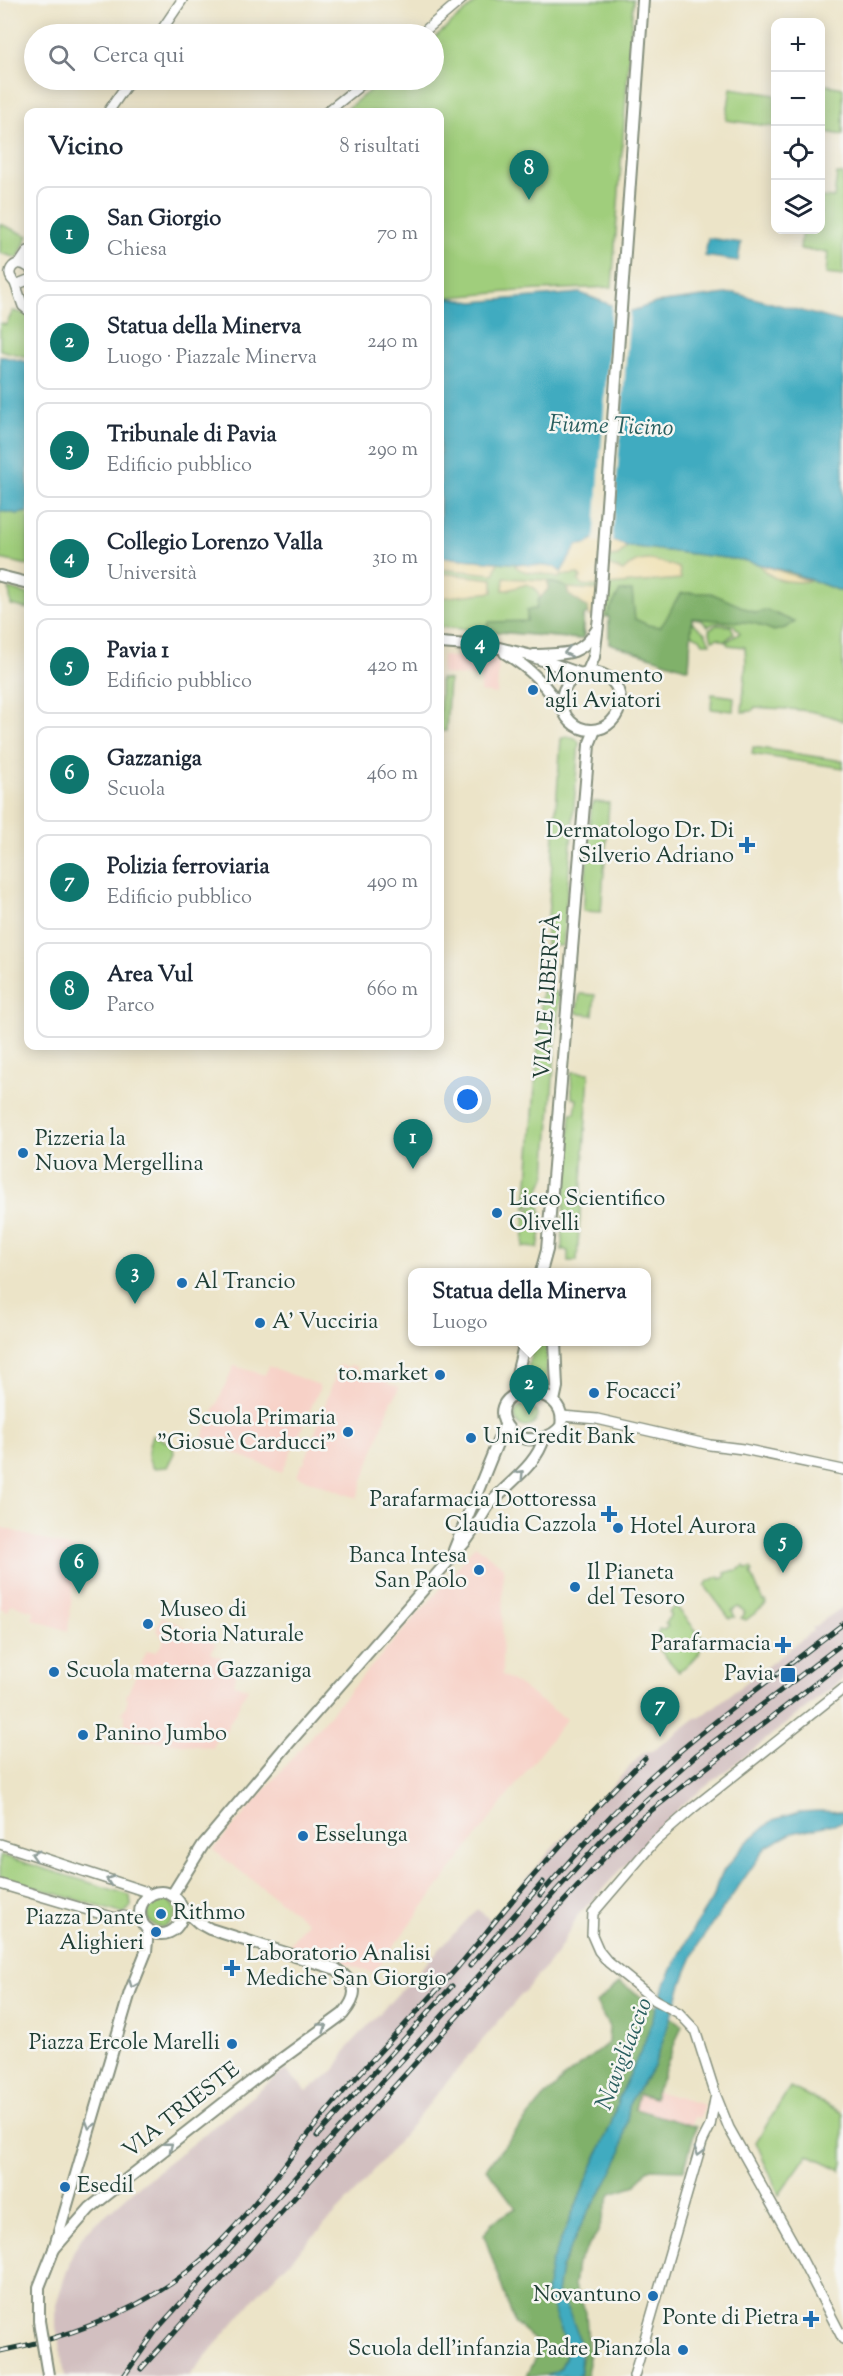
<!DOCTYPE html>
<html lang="it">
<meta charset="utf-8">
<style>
:root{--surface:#fff;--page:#f6f6f7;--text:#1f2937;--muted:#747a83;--line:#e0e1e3;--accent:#0f766e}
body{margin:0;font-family:"Sorts Mill Goudy",serif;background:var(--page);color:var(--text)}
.controls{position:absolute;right:18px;top:18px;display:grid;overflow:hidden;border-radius:12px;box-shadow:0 3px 15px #0003}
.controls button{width:54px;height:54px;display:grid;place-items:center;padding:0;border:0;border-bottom:2px solid var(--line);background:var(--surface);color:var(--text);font:30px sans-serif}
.you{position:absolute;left:468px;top:1100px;width:21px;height:21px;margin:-15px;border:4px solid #fff;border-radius:50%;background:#1a73e8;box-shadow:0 0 0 9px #1a73e833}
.badge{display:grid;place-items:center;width:39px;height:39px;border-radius:50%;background:var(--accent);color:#fff;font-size:20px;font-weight:700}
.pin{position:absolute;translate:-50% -50px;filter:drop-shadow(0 2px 3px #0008)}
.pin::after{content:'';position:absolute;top:32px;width:21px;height:18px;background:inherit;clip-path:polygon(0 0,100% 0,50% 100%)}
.popup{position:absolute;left:408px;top:1268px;width:243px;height:78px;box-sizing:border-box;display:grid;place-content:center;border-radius:12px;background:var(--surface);filter:drop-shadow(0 2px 4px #0005);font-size:20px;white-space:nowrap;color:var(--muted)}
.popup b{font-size:22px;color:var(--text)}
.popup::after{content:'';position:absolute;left:50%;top:100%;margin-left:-12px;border:12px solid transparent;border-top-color:var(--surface)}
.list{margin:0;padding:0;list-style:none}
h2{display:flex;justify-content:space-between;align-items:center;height:78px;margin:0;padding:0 24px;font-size:26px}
h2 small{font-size:20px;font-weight:400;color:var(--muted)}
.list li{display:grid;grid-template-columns:39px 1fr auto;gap:18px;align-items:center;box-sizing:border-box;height:96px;margin:0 12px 12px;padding:0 12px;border:2px solid var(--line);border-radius:12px}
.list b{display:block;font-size:22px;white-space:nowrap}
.list p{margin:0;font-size:20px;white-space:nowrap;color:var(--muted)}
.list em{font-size:20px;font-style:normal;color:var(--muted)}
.icon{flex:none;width:33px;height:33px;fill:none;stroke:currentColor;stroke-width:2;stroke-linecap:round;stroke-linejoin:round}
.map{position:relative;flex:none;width:843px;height:2376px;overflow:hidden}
.search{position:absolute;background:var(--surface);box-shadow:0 3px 15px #0003;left:24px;top:24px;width:420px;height:66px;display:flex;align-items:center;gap:15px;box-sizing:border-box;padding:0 21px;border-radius:33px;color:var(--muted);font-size:22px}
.panel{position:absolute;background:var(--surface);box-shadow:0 3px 15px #0003;left:24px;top:108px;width:420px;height:942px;border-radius:12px}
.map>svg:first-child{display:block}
.built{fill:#f7d1c7}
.industrial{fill:#d2bfc0}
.green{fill:#a0ce7b;stroke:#608658;stroke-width:1.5}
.forest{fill:#80b16b;stroke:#507750;stroke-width:1.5}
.sand{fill:#eeda9e;stroke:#868c69;stroke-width:1.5}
.water{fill:#41abc0;stroke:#30747a;stroke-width:1.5}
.pier{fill:#ece4c8}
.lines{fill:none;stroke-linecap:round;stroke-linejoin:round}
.tertiary-casing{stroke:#86907e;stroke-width:12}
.secondary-casing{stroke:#86907e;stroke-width:14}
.tertiary{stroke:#fff;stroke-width:9}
.secondary{stroke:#fff;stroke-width:10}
.rail-casing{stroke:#1f3d34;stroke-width:5}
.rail{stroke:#f6f6f2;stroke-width:3;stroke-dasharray:9;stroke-linecap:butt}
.secondary-bridge-casing{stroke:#86907e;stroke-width:14;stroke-linecap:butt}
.secondary-bridge{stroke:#fff;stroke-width:10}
.oneway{stroke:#8f9e9a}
.poi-dot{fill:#1f6fb2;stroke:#f6f6f2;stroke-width:2}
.labels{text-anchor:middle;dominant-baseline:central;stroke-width:5;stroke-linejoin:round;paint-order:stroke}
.poi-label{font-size:22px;fill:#1f3d34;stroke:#f6f6f2;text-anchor:start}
.street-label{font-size:22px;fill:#1f3d34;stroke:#f6f6f2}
.water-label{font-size:24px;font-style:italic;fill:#295e5e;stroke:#f6f6f2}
</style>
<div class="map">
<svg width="843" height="2376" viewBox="0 0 843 2376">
<rect width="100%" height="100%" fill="#f6f6f2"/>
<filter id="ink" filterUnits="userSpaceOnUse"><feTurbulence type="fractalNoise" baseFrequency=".0167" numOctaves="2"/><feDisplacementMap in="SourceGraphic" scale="12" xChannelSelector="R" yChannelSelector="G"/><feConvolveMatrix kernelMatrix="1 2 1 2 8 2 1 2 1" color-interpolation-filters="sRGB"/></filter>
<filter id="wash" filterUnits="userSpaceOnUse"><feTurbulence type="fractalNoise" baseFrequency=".008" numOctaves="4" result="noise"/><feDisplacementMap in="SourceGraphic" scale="24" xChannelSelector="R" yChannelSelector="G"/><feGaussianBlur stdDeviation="1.35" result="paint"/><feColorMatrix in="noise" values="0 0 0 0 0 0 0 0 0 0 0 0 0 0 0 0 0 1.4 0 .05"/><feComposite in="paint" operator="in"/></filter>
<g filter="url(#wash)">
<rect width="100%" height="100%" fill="#ece4c8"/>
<g class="built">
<polygon points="442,656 499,660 497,694 480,692 481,677 441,674"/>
<polygon points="339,1365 348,1368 350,1365 357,1367 356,1371 378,1379 380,1376 387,1378 387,1382 399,1387 394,1399 392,1399 357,1498 297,1476 302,1464 304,1464"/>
<polygon points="234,1366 265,1375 268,1366 319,1385 319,1390 282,1472 201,1440"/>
<polygon points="0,1527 77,1550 68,1631 32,1619 34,1611 11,1604 8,1611 0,1608"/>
<polygon points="475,1545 503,1566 502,1675 517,1684 566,1719 373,1973 289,1945 307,1922 213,1850 354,1686 443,1586"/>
<polygon points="162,1616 216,1644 211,1653 230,1661 236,1675 233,1685 248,1688 224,1734 219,1732 213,1748 166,1742 125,1740 125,1714 121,1714 126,1706 128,1698 126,1697 147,1651 156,1651 163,1644 163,1638 156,1630"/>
<polygon points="656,2091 704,2105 700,2118 694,2117 691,2126 635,2109 639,2094 653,2098"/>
</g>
<polygon class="industrial" points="843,1607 843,1679 681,1806 578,1915 556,1955 466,2059 358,2190 259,2293 189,2376 65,2376 56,2327 56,2304 73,2252 84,2234 129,2194 285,2070 307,2091 335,2070 349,2046 477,1909 491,1920 550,1851 642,1754 654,1750 696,1718 701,1717 813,1631 812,1628"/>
<g class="green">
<polygon points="479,0 633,0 612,287 518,291 440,298 440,112 343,112 383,80 434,80 434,38"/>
<polygon points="820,84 843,88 843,135 821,131"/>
<polygon points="731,88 775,95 775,127 726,120"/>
<polygon points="837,174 843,174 843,276 826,274 828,252 800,249 802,230 820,230 821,197 834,198"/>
<polygon points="0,224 28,236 18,258 0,253"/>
<polygon points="13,311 28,314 28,357 0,350 0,323 6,325"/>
<polygon points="0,511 18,514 28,512 28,565 0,559"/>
<path d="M577 545 618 556 627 546 742 560 790 572 843 592V721C812 707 787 710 755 707L752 711 742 712 746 663 745 647 728 645 726 642 740 633 734 625C724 623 717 621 708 626L700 619 692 618V622L705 633 710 643H703L700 638 691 634 689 668 609 643V617L589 616 588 612 583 617 584 637 578 639 440 627V557L555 567Z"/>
<polygon points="9,589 28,594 28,609 11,605"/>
<polygon points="717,625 731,626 734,633 725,641 718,638 712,640 709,629"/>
<polygon points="440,679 449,680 446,731 440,731"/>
<polygon points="712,694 734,697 733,711 711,709"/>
<polygon points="566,736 575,738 579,742 563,946 546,945 561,739"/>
<polygon points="753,747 843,761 843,768 752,754"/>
<polygon points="594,802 609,803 601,912 583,911 591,808"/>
<polygon points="542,991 557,992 557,996 559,996 546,1175 536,1198 526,1209"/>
<polygon points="580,994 595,995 593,1015 580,1014 576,1012"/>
<polygon points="571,1072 589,1073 577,1261 568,1261 568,1251 562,1250 562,1233 571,1113 575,1113 577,1099 572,1098"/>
<polygon points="536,1203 540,1206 543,1221 538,1248 523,1247 525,1215"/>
<polygon points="534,1342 547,1342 546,1381 526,1377"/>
<circle cx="526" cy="1416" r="11"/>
<path d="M152 1435 172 1444 174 1453 167 1467 153 1468C145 1456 148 1448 152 1435Z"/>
<polygon points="744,1566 746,1569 751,1568 753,1572 751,1573 763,1602 766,1601 767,1604 746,1620 741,1618 744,1615 744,1611 738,1607 732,1611 735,1617 729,1618 705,1586 708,1581 719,1576 721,1579 726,1577 725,1573 735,1570 736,1571"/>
<polygon points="676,1606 703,1639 699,1654 679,1672 659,1649 662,1646 662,1639 657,1636 659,1629 664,1630 668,1626 665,1623 671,1615 669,1612"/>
<polygon points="0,1855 130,1895 131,1906 124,1914 0,1877"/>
<circle cx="161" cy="1913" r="14"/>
<polygon points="790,2087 843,2113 843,2163 841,2170 808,2154 779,2195 756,2142"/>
</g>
<g class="forest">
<polygon points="548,581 564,586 567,588 569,595 588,608 587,614 583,617 582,634 584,634 582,639 488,631 486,627 489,622 527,621 527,610 536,609 538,600 548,589"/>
<path d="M620 591H632L635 619 648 625 660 627C670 617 671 603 682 593H711L756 613 767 610 795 622 785 628 774 631 754 623 692 618 689 668H685L609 643V617L607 615Z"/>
<path d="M620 1982 657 2008 644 2044 619 2098 611 2124 551 2263 567 2346C564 2375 552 2376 526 2376L541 2346 514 2322 484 2235 491 2223 516 2208 486 2168 542 2100 564 2078 608 2043 609 2027 596 2003Z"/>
<polygon points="670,2017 682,2025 654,2098 639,2094 635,2109 696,2127 684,2170 648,2169 636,2185 611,2193 598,2232 577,2263 574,2286 586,2312 589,2364 586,2376 579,2376 583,2354 557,2293 561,2268 584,2219 607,2182 625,2126 630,2102 654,2066"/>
</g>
<g class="sand">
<path d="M593 539 613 541 627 546 618 556 603 558 608 565 623 571C639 554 659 560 679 568L681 579 594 586 582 585 578 580 581 578 578 574 560 576 558 579C546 570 528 577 515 566L519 562 555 567 561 572 577 545 587 544Z"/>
<polygon points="440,557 498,562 495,573 493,574 440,569"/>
<path d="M759 564 810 581C790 583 770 582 759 564Z"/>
<polygon points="440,573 493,579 493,592 440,598"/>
<polygon points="504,578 543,580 548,581 548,589 540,598 536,589 527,584 508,590 503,590"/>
<polygon points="567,588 600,590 599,617 589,616 588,608 569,595"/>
</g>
<g class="water">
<polygon points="708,238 741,243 738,261 705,256"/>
<polygon points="580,293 629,312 656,303 734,293 843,322 843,592 790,572 742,560 627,546 613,541 593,539 587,544 577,545 561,572 555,567 440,557 440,300 450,298 474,302"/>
<polygon points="0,356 28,362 28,512 18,514 0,511"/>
<path d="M820 1811 843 1812V1822L792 1833 766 1847 699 1943 686 1973 654 2066 630 2102 621 2154 607 2182 584 2219 561 2268 557 2293C575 2321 585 2342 579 2376H546L560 2369 565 2359 567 2346 546 2292 551 2263 611 2124 619 2098 644 2044 665 1983 693 1929 714 1896 717 1884 724 1870 747 1842 773 1820 799 1812Z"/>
</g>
<polygon class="pier" points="612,302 630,309 612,544 594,543"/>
</g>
<g filter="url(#ink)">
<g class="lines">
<g class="tertiary-casing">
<g id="tertiary">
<polyline points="159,34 182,0"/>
<polyline points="421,34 461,0"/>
<polyline points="108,112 130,80"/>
<polyline points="327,112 367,80"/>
<polyline points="20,263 28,251"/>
<path d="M28 267C14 256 1 276 18 284L28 280"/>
<polyline points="15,283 23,306 28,310"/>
<polyline points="562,1416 597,1419 710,1445 743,1449 843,1470"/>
<polyline points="843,1689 693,1808 654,1842 593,1913 592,1935 599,1951 608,1962 655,2000 679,2013 695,2030 716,2096 729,2128 796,2248 843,2339"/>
<polyline points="0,1844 144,1891 150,1896"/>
<polyline points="0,1884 115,1918 123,1916 142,1920"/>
<polyline points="634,2376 702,2142 710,2126 715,2099"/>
</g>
</g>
<g class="secondary-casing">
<g id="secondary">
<polyline points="0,576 28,583"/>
<polyline points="440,643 495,647 528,655 581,674"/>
<path d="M505 653C534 671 544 684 564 711"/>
<path d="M534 655C563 653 579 658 596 631"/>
<circle cx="591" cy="701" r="29"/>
<polyline points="587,673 594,657 599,617 643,0"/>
<polyline points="541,1272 547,1250 589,745 595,730"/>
<path d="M527 1392C547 1393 565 1404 561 1426 556 1433 550 1436 542 1438 505 1448 482 1397 527 1392Z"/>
<polyline points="515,1394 516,1378 525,1342"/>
<polyline points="554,1401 557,1387 555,1342"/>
<polyline points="454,1550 500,1436 505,1426"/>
<circle cx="161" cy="1913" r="21"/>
<path d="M172 1895 203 1845 288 1744 465 1542C474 1531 480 1518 488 1506 507 1483 536 1467 544 1438"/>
<path d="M54 2249 90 2208 257 2077 343 2014C360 1994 357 1984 336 1969L210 1929 199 1923 181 1907"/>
<polyline points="39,2321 39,2287 54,2249 130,1992 146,1952 148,1929"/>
</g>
</g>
<use href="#tertiary" class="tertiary"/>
<use href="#secondary" class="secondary"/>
<g class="rail-casing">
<g id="rail">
<path d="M540 1895C574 1856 608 1816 646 1781 708 1724 776 1675 843 1624"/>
<polyline points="519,1950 639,1820 843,1662"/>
<polyline points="470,1966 543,1882"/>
<polyline points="317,2136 452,1986"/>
<path d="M0 2351C61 2339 121 2318 172 2283 239 2237 280 2166 332 2105 372 2058 416 2014 457 1968 476 1946 493 1923 512 1901 553 1851 599 1804 645 1758"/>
<polyline points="141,2369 489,1981 524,1945"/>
<polyline points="124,2376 158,2328 606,1836 695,1756 843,1643"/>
</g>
</g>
<use href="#rail" class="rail"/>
<g class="secondary-bridge-casing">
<polyline id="secondary-bridge" points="39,2321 48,2375"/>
</g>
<use href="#secondary-bridge" class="secondary-bridge"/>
</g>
<defs><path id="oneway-chevron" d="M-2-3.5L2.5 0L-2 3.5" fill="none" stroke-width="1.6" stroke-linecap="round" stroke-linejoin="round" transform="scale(1.5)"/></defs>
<g class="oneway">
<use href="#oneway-chevron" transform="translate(568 652) rotate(169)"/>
<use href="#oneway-chevron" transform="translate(520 1474) rotate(-46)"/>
<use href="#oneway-chevron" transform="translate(35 1855) rotate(-163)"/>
<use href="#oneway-chevron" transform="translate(110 1880) rotate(-161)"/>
<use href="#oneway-chevron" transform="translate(133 1984) rotate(112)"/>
<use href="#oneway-chevron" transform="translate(323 2027) rotate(-35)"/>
<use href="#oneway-chevron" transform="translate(90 2125) rotate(107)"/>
<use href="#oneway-chevron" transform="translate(169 2146) rotate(-38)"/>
<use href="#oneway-chevron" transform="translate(699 2152) rotate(106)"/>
</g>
</g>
<g class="poi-dot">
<circle cx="533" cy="690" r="6"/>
<path d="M744 836h6v6h6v6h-6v6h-6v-6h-6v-6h6z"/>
<circle cx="23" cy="1153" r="6"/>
<circle cx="497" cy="1213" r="6"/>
<circle cx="182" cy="1283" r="6"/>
<circle cx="260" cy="1323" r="6"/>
<circle cx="440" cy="1375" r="6"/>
<circle cx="594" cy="1393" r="6"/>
<circle cx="348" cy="1432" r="6"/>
<circle cx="471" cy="1438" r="6"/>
<path d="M606 1505h6v6h6v6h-6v6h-6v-6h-6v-6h6z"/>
<circle cx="618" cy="1528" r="6"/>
<circle cx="479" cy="1570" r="6"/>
<circle cx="575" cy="1587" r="6"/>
<circle cx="148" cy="1624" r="6"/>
<path d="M780 1636h6v6h6v6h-6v6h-6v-6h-6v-6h6z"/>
<circle cx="54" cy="1672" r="6"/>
<rect x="780" y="1667" width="16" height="16" rx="3"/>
<circle cx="83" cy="1735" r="6"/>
<circle cx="303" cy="1836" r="6"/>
<circle cx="161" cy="1914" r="6"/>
<circle cx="156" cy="1932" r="6"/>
<path d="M229 1959h6v6h6v6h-6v6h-6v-6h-6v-6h6z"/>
<circle cx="232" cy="2044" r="6"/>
<circle cx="65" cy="2187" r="6"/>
<circle cx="653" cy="2296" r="6"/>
<path d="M808 2310h6v6h6v6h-6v6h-6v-6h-6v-6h6z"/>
<circle cx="683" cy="2350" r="6"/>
</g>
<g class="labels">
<g class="poi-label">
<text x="545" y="677">Monumento<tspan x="545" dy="25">agli Aviatori</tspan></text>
<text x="734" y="832" text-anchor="end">Dermatologo Dr. Di<tspan x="734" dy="25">Silverio Adriano</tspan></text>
<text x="35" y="1140">Pizzeria la<tspan x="35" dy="25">Nuova Mergellina</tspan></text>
<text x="509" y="1200">Liceo Scientifico<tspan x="509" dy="25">Olivelli</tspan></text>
<text x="194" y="1283">Al Trancio</text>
<text x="272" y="1323">A' Vucciria</text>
<text x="428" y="1375" text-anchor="end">to.market</text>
<text x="606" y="1393">Focacci'</text>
<text x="336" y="1419" text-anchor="end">Scuola Primaria<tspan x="336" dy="25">"Giosuè Carducci"</tspan></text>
<text x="483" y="1438">UniCredit Bank</text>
<text x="597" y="1501" text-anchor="end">Parafarmacia Dottoressa<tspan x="597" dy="25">Claudia Cazzola</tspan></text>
<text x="630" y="1528">Hotel Aurora</text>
<text x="467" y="1557" text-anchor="end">Banca Intesa<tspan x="467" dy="25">San Paolo</tspan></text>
<text x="587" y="1574">Il Pianeta<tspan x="587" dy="25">del Tesoro</tspan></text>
<text x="160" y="1611">Museo di<tspan x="160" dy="25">Storia Naturale</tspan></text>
<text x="771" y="1645" text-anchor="end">Parafarmacia</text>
<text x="66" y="1672">Scuola materna Gazzaniga</text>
<text x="774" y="1675" text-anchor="end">Pavia</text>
<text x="95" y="1735">Panino Jumbo</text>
<text x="315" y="1836">Esselunga</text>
<text x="173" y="1914">Rithmo</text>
<text x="144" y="1919" text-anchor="end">Piazza Dante<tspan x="144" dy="25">Alighieri</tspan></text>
<text x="246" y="1955">Laboratorio Analisi<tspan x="246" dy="25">Mediche San Giorgio</tspan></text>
<text x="220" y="2044" text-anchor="end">Piazza Ercole Marelli</text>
<text x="77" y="2187">Esedil</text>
<text x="641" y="2296" text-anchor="end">Novantuno</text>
<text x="799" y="2319" text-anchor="end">Ponte di Pietra</text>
<text x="671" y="2350" text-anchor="end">Scuola dell'infanzia Padre Pianzola</text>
</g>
<g class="street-label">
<text transform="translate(549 996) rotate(-86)">VIALE LIBERTÀ</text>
<text transform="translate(182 2111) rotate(-38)">VIA TRIESTE</text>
</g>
<g class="water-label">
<text transform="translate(611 427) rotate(2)">Fiume Ticino</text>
<text transform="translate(625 2054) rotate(-69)">Navigliaccio</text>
</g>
</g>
</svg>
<div class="controls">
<button>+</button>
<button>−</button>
<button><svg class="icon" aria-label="locate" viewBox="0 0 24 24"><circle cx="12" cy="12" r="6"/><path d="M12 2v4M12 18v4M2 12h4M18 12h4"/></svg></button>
<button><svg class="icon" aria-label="layers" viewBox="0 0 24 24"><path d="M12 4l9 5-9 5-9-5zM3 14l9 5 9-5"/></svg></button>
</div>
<div class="you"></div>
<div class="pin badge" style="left:413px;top:1169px">1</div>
<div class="pin badge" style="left:529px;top:1415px">2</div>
<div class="popup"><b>Statua della Minerva</b>Luogo</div>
<div class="pin badge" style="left:135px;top:1304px">3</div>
<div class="pin badge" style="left:480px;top:675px">4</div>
<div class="pin badge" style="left:783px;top:1573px">5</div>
<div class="pin badge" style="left:79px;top:1594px">6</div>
<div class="pin badge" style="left:660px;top:1737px">7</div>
<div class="pin badge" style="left:529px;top:200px">8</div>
<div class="search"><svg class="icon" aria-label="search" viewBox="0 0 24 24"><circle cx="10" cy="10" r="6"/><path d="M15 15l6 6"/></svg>Cerca qui</div>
<section class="panel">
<h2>Vicino<small>8 risultati</small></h2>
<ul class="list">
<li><span class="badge">1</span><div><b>San Giorgio</b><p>Chiesa</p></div><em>70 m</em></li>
<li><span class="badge">2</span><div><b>Statua della Minerva</b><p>Luogo · Piazzale Minerva</p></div><em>240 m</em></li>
<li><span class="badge">3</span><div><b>Tribunale di Pavia</b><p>Edificio pubblico</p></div><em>290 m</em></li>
<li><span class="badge">4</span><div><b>Collegio Lorenzo Valla</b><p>Università</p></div><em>310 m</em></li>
<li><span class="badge">5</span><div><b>Pavia 1</b><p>Edificio pubblico</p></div><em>420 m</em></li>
<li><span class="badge">6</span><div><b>Gazzaniga</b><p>Scuola</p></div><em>460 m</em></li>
<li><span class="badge">7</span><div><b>Polizia ferroviaria</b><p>Edificio pubblico</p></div><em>490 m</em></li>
<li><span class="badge">8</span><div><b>Area Vul</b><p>Parco</p></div><em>660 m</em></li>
</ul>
</section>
</div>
